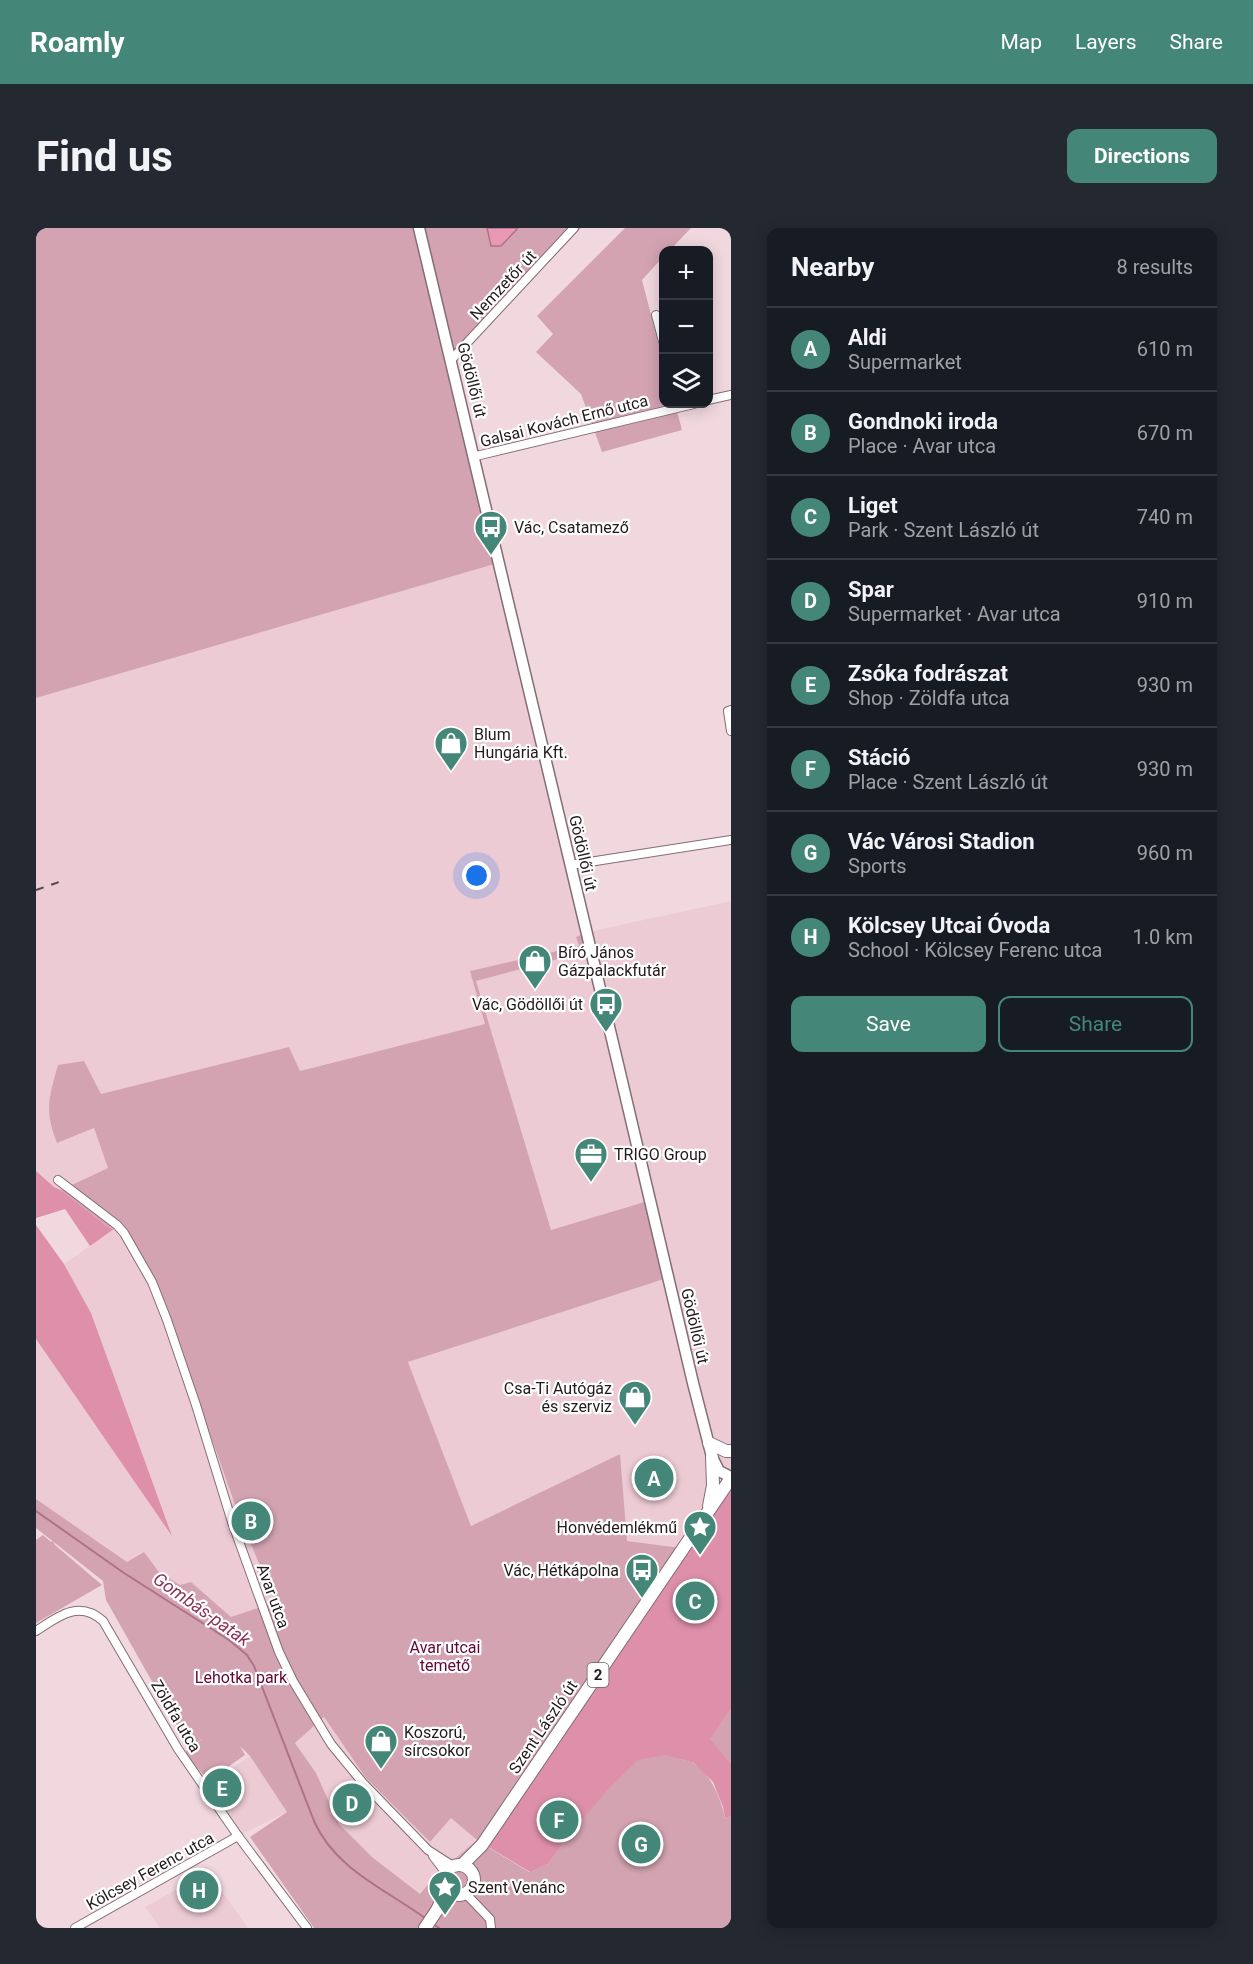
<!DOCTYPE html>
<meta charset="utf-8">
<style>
:root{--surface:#171b24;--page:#242831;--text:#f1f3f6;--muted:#9ea1a6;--line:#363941;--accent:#448678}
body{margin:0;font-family:Roboto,sans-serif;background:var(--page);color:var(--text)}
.controls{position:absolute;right:18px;top:18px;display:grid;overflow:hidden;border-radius:12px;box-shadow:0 3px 15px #0003}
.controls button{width:54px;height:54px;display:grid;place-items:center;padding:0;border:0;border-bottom:2px solid var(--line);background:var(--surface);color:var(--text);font:30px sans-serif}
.you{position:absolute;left:441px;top:648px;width:21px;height:21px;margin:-15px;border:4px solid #fff;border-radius:50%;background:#1a73e8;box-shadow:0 0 0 9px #1a73e833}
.badge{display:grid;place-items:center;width:39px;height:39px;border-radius:50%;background:var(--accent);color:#fff;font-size:20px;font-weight:700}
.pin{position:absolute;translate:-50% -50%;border:3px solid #fff;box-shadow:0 2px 6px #0006}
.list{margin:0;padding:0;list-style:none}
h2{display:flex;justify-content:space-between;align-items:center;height:78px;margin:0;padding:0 24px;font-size:26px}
h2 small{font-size:20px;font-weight:400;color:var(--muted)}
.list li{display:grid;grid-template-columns:39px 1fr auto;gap:18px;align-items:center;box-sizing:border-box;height:84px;padding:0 24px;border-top:2px solid var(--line)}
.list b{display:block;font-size:22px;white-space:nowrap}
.list p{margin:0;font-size:20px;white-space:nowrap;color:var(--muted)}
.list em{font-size:20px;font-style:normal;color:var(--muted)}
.actions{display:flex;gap:12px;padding:18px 24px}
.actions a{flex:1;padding:14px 0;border:2px solid var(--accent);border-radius:12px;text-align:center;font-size:21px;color:var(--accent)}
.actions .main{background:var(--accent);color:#fff}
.icon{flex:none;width:33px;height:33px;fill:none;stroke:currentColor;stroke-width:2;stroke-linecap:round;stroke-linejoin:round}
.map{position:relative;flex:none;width:695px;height:1700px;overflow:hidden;border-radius:12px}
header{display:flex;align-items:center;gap:36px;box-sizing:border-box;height:84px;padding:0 30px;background:var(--accent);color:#fff}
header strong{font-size:28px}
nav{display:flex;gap:33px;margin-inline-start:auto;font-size:21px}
.intro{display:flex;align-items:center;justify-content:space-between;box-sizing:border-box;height:144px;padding:0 36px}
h1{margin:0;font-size:42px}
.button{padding:15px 27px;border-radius:12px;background:var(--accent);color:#fff;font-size:21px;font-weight:700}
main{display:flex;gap:36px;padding:0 36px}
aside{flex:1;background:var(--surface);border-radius:12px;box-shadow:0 3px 15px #0003}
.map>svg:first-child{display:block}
.built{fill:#edcbd5}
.green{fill:#d3a3b2;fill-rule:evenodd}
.forest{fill:#de90ab}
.water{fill:#e999b5;stroke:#ae7387;stroke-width:1.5}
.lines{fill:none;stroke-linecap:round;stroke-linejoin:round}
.stream{stroke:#ae7387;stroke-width:2}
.street-casing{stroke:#846d74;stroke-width:10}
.secondary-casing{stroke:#846d74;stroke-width:13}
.primary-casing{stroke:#846d74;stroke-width:14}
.street{stroke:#fff;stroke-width:8}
.secondary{stroke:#fff;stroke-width:10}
.primary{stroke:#fff;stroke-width:12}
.rail{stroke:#524549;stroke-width:2;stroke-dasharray:8 8;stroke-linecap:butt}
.labels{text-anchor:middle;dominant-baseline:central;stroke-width:4.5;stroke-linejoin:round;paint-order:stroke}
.shield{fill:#fff;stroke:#655f61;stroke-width:1.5}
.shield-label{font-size:15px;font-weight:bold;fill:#231a1d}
.street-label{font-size:16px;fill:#231a1d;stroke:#fff}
.poi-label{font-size:16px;fill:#231a1d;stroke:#fff;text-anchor:start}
.park-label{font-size:16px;fill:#650536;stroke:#fff}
.water-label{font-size:18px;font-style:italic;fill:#8e3258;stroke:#fff}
</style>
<header>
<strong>Roamly</strong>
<nav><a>Map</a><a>Layers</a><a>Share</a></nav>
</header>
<div class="intro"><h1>Find us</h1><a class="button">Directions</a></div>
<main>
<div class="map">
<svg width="695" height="1700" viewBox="0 0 695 1700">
<rect width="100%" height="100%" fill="#f1d8df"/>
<g class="built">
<polygon points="462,335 552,704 695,673 695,1244 645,1320 590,1313 583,1226 435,1298 372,1134 630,1050 614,972 515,1002 439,753 556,722 543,718 435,743 450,796 263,843 253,819 65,866 21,915 59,900 72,940 25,962 18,959 0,943 0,470"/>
<polygon points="78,1001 92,1004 111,1036 123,1062 202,1285 239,1374 195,1389 155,1354 144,1357 123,1344 108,1324 91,1334 0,1271 0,1111 134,1304 55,1085 28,1036"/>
<polygon points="288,1489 330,1550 393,1613 415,1590 441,1612 400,1647 384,1666 336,1629 303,1596 280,1545 258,1514"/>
<polygon points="214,1528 251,1584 206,1606 171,1557"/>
<polygon points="172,1644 212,1700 124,1700 109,1679"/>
</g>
<g class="green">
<polygon points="0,0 451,0 456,18 465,18 482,0 545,0 415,138 462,335 0,470"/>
<polygon points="589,0 655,0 634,22 628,22 627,29 606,52 627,133 628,176 639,176 646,202 566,224 545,166 500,124 517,106 501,88"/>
<path d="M552 704 556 722 440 753 515 1002 615 972 631 1050 372 1134 435 1298 584 1226 591 1313 645 1320 442 1613 493 1644 512 1636 539 1600 695 1266V1571L659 1531 637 1528C643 1531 649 1532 655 1534 674 1543 685 1571 689 1590L695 1588V1700H278L214 1609 251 1584 214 1528 204 1518 209 1527 173 1552 161 1540 149 1524 167 1511 153 1519 70 1372 67 1353 0 1300V1271L91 1334 108 1324 123 1344 144 1357 155 1354 195 1389 239 1374 202 1285 123 1062 111 1036 92 1004 72 999 25 962 72 940 58 900 21 915C8 882 13 869 22 837L48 833 65 866 253 819 264 843 449 796 434 743 543 718 540 709ZM288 1489 330 1550 394 1614 415 1590 441 1612 400 1647 384 1666 336 1629 303 1596 280 1545 259 1515Z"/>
<polygon points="7,1307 15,1314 17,1313 19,1317 66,1357 0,1395 0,1312"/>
</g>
<g class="forest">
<polygon points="0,943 18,959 25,962 72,999 78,1001 54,1018 29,981 0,990"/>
<polygon points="0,997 28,1036 55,1085 136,1308 0,1111"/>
<polygon points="695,1244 695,1480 674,1511 695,1536 695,1588 689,1590 687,1579 677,1554 658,1535 630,1527 602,1532 575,1558 539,1600 512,1636 494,1644 441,1612 641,1330"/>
</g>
<polygon class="water" points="451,0 482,0 465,18 455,18"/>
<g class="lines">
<g class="stream">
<path d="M0 1283 88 1345 193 1412 211 1427 218 1438 278 1593C299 1641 349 1661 389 1690"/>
<polyline points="396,1695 403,1700"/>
</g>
<g class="street-casing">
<g id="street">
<polyline points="620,87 628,117"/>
<polyline points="415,132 538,0"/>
<polyline points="672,172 695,167"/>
<polyline points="440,228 658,176"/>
<polyline points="695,482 692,483 695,503"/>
<polyline points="534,637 695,612"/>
<polyline points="22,952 81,997 88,1005 116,1054 131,1092 160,1177 196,1294 243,1424 257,1453 295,1516 327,1555 392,1622 417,1638"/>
<path d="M0 1403C21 1389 43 1371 67 1393L142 1521 202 1608 271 1700"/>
<polyline points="397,1628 410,1645"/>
<polyline points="430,1666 454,1691 455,1700"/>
<polyline points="39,1700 202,1608"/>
</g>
</g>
<g class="secondary-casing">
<path id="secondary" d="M383 0C477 385 566 770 657 1155L676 1229 683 1243 695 1249"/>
</g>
<g class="primary-casing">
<g id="primary">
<polyline points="673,1215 690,1223 695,1223"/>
<polyline points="673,1278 677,1257 676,1229"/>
<circle cx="423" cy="1652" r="15"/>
<polyline points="426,1637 446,1617 695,1250"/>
<polyline points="389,1700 401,1682 411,1661"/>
</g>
</g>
<use href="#street" class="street"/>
<use href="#secondary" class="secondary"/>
<use href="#primary" class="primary"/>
<polyline class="rail" points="0,662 29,652"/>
</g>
<defs>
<g id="bus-pin" transform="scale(1.725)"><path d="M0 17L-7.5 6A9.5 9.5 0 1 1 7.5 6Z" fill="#448678" stroke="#fff"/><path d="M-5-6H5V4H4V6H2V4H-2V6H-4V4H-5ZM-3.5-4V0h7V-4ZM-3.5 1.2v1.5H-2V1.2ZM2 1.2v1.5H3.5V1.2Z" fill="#fff"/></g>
<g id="shop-pin" transform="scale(1.725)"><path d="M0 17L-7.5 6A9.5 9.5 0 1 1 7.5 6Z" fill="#448678" stroke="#fff"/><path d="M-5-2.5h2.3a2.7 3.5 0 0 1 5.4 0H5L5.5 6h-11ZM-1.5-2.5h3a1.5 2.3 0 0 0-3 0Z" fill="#fff"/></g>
<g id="office-pin" transform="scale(1.725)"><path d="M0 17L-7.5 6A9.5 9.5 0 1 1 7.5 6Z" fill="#448678" stroke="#fff"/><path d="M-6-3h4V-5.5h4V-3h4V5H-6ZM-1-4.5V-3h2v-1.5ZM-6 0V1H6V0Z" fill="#fff"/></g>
<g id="sight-pin" transform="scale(1.725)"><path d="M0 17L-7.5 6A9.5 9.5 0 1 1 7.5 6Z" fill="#448678" stroke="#fff"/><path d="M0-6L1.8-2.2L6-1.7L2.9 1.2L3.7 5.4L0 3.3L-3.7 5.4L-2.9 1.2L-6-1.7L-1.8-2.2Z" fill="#fff"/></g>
</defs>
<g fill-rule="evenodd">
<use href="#bus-pin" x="455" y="299"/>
<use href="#shop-pin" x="415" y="515"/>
<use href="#shop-pin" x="499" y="733"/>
<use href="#bus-pin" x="570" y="776"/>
<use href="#office-pin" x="555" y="926"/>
<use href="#shop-pin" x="599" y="1169"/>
<use href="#sight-pin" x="664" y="1299"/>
<use href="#bus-pin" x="606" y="1342"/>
<use href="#shop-pin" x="345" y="1513"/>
<use href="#sight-pin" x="409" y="1659"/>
</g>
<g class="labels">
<rect class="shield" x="551.5" y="1435" width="21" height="24" rx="4.5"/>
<g class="shield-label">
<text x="562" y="1447">2</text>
</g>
<g class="street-label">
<text transform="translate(467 57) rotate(-47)">Nemzetőr út</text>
<text transform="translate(436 152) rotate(76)">Gödöllői út</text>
<text transform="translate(528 193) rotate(-14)">Galsai Kovách Ernő utca</text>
<text transform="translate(547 625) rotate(77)">Gödöllői út</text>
<text transform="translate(659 1098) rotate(77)">Gödöllői út</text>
<text transform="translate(237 1368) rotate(70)">Avar utca</text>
<text transform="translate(140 1488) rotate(59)">Zöldfa utca</text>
<text transform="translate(507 1499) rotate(-56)">Szent László út</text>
<text transform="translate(114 1643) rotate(-29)">Kölcsey Ferenc utca</text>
</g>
<g class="poi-label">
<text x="478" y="299">Vác, Csatamező</text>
<text x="438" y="506">Blum<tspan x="438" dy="18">Hungária Kft.</tspan></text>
<text x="522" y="724">Bíró János<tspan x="522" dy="18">Gázpalackfutár</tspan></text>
<text x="547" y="776" text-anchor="end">Vác, Gödöllői út</text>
<text x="578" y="926">TRIGO Group</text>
<text x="576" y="1160" text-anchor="end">Csa-Ti Autógáz<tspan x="576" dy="18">és szerviz</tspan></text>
<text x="641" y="1299" text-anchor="end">Honvédemlékmű</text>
<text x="583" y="1342" text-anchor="end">Vác, Hétkápolna</text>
<text x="368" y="1504">Koszorú,<tspan x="368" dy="18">sírcsokor</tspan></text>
<text x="432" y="1659">Szent Venánc</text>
</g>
<g class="park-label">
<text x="409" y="1419">Avar utcai<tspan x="409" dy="18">temető</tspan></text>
<text x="205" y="1449">Lehotka park</text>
</g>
<g class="water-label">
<text transform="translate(166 1381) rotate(35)">Gombás-patak</text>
</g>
</g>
</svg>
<div class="controls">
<button>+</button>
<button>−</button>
<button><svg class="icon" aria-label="layers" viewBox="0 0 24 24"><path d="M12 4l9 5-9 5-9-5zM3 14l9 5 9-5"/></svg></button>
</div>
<div class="you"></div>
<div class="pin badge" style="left:618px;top:1250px">A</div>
<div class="pin badge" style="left:215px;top:1293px">B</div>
<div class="pin badge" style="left:659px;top:1373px">C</div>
<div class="pin badge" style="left:316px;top:1575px">D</div>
<div class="pin badge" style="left:186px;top:1560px">E</div>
<div class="pin badge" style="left:523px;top:1592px">F</div>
<div class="pin badge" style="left:605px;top:1616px">G</div>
<div class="pin badge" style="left:163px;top:1662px">H</div>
</div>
<aside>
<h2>Nearby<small>8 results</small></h2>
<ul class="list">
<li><span class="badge">A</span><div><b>Aldi</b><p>Supermarket</p></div><em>610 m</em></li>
<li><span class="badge">B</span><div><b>Gondnoki iroda</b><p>Place · Avar utca</p></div><em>670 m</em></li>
<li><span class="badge">C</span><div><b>Liget</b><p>Park · Szent László út</p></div><em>740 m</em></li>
<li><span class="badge">D</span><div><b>Spar</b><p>Supermarket · Avar utca</p></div><em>910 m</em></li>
<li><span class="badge">E</span><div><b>Zsóka fodrászat</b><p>Shop · Zöldfa utca</p></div><em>930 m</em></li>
<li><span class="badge">F</span><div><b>Stáció</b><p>Place · Szent László út</p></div><em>930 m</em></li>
<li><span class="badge">G</span><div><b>Vác Városi Stadion</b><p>Sports</p></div><em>960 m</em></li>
<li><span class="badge">H</span><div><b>Kölcsey Utcai Óvoda</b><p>School · Kölcsey Ferenc utca</p></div><em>1.0 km</em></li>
</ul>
<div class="actions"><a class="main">Save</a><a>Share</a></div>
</aside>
</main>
